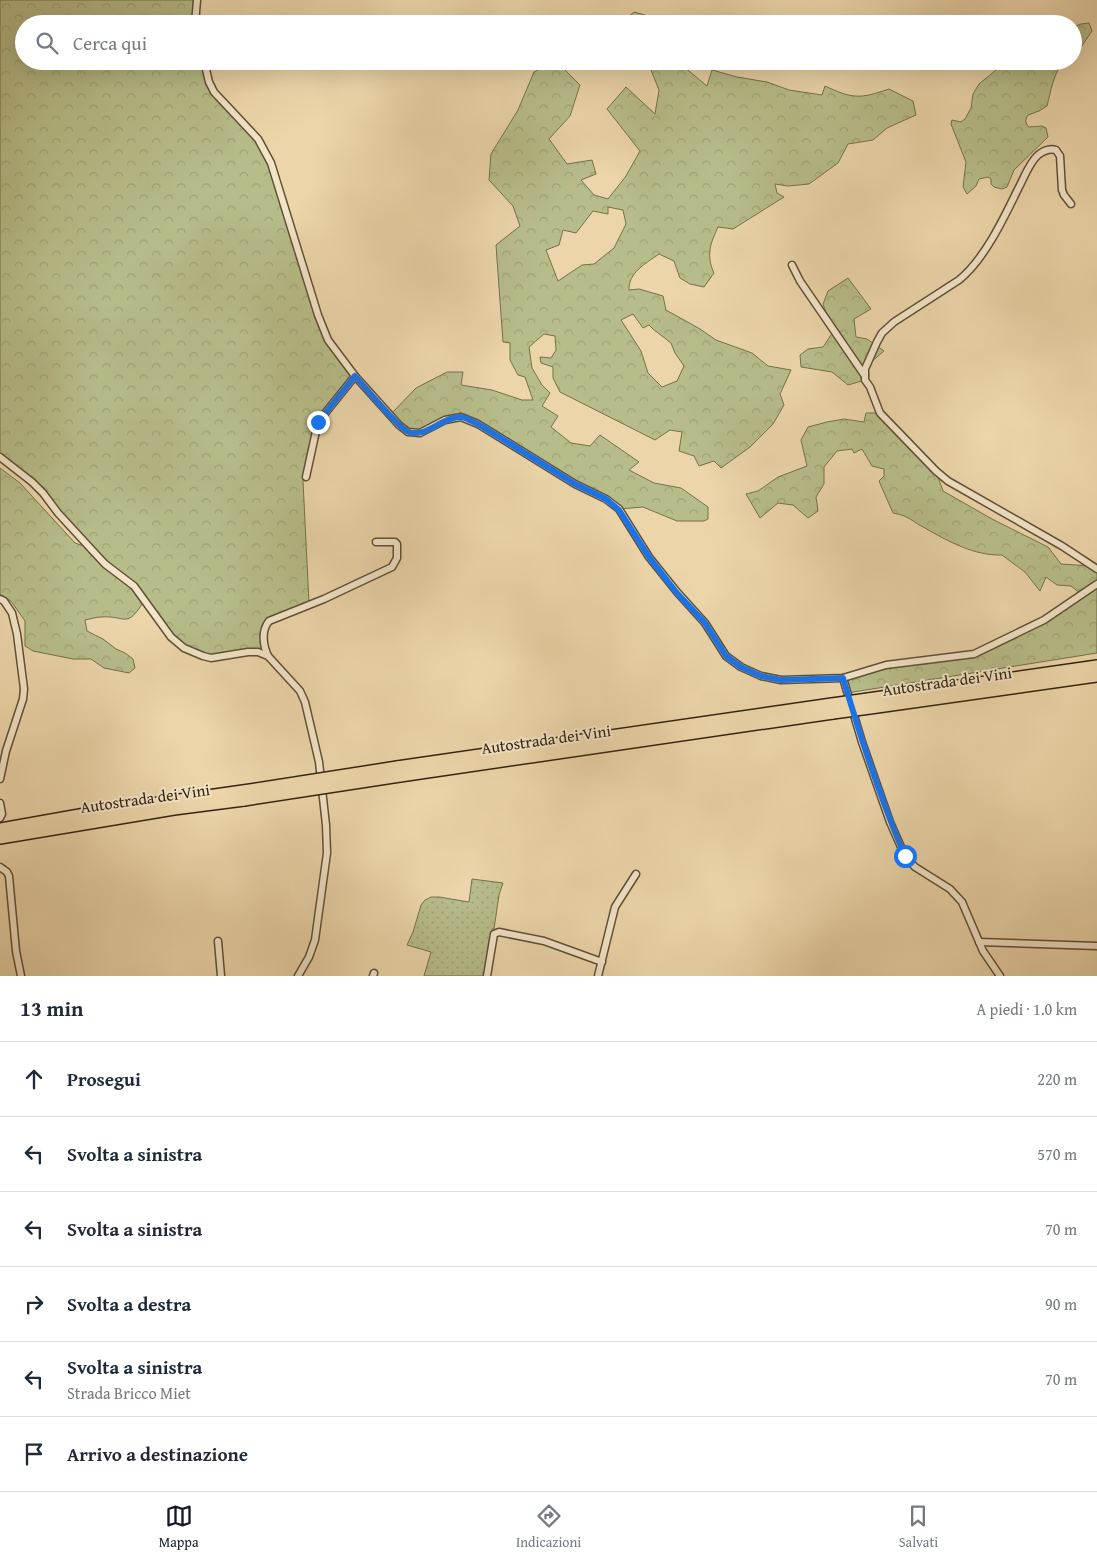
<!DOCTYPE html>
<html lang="it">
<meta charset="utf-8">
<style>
:root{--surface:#fff;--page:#f2f2f3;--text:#1f2937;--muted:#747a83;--line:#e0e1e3;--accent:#111827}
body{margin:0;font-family:"Gentium Book Plus",serif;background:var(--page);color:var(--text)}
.stop{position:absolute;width:15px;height:15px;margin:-11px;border:4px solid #1a73e8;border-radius:50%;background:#fff}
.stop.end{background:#1a73e8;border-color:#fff;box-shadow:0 1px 5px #0008}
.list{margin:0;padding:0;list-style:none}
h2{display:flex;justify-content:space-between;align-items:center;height:65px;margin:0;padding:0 20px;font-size:21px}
h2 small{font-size:16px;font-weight:400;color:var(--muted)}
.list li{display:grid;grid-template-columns:32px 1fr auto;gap:15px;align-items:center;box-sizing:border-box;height:75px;padding:0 20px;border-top:1px solid var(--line)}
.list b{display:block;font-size:19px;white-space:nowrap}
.list p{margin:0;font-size:16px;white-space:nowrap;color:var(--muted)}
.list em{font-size:16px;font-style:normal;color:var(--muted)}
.icon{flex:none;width:28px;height:28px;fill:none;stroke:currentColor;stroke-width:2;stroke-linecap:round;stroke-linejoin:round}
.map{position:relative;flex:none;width:1097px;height:976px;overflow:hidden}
.search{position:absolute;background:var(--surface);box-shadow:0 5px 20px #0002;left:15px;right:15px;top:15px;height:55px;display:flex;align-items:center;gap:12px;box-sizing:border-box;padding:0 18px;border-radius:28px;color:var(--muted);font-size:19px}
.sheet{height:515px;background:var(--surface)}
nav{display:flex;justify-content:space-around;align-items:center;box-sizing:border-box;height:70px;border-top:1px solid var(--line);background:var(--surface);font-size:14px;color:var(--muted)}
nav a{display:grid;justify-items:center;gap:2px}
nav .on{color:var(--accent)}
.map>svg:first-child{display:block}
.grass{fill:url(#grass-dots);stroke:#75704c}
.forest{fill:url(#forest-crowns);stroke:#75704c;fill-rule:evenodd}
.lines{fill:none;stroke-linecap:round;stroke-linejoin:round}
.street-casing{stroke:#615036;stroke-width:9}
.highway-casing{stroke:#332410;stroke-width:14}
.street{stroke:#f2e4c7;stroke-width:6}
.highway{stroke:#ebd5a9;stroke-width:11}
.highway-bridge-casing{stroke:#332410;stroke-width:14;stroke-linecap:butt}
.highway-bridge{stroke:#ebd5a9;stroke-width:11}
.route{stroke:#1a73e8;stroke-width:6}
.labels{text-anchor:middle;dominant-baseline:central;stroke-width:4;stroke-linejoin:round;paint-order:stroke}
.street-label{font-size:16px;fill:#332410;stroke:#f2e4c7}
</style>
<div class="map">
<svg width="1097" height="976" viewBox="0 0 1097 976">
<defs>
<pattern id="grass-dots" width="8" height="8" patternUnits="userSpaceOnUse" patternTransform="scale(1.25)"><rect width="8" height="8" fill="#b7bd89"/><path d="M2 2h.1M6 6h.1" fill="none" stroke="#9ea275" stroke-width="1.8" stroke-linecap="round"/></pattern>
<pattern id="forest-crowns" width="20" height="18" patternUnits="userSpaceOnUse" patternTransform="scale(1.25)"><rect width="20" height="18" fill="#b7bd89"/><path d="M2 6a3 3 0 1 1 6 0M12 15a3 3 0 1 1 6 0" fill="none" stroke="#9ea275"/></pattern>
</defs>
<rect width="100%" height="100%" fill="#ebd5a9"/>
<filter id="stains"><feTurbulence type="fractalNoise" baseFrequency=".004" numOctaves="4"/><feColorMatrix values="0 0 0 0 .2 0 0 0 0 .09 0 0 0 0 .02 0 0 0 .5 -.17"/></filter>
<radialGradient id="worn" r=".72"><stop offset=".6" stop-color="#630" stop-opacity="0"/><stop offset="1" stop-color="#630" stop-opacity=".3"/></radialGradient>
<polygon class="grass" points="472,879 503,883 499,895 494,929 492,929 485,976 424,976 431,952 407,945 413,932 421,905 425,900 431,897 439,897 469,902"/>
<g class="forest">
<path d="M0 0H197L195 24H24V61H204L209 82 258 139 271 163 328 340 355 376 318 422 303 481 309 603 268 619 262 648 258 652 211 658 184 648 144 601C126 630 126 615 101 617 96 617 90 619 85 620L87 631 103 639 116 649 125 653 133 659 135 668 129 673 104 668 91 659H73L33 651 25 646V621L11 601 0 594V468L20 483 75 543 84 546 86 544 43 493 0 457Z"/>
<polygon points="634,12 655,18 661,24 628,24 625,20"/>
<polygon points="1089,23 1092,31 1081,47 1073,54 1073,27 1081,24"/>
<path d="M556 61 580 85 570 116 549 139 567 164 592 160 596 174 581 180 594 195 608 199 626 176 640 151 607 109 626 87 655 114 659 90 649 65 634 66 636 61H682L683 66 707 86 712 70 737 77 767 82 789 90 822 95 825 86C853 99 860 99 889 89L913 101 916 115 887 128 873 140 848 144 838 163 809 184 788 186 775 184 777 193 784 197 733 229 718 227C710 244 706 256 714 273L704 287 690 284 680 278 674 261 659 254C646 263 628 273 629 290L639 289 663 296 666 310 700 329 716 340 752 353 768 366 791 370 780 394 784 405 773 424 750 447 721 468 714 461 699 466 694 456 679 451 682 432 670 430 655 440 560 392 553 378V367L541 363 540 357 551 358 556 350 555 336 544 334 529 347 532 368 542 385 550 393 542 406 558 416 551 427 571 443 590 446 600 435 639 462 629 470 654 483 681 488 708 507V519L704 521H677L643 507 619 509 461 417 420 433 408 432 390 415 416 388 447 372H463L461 385 492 390 522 400H533L525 377 518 375 510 360V343L503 342 496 245 520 226 513 206 489 180 491 154 518 110 534 72ZM608 207 623 210 626 224 614 248 594 264 582 265 558 281 546 250 559 245 563 230 576 233 593 211 608 214ZM633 314 643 328 649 325 653 329 671 343 675 353 684 366 677 381 662 387 648 373 641 351 621 320Z"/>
<path d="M1007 61H1064C1053 74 1051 91 1047 106L1039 111 1028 115C1025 120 1025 123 1029 127L1042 126 1046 128 1048 137 1014 170 1007 187 1002 189 994 187 991 184V179L988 177 979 179 976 186 967 194 963 187 966 162 951 124 952 120 961 122 965 119 971 108 973 94 979 84Z"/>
<polygon points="848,278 871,309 854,319 856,337 867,339 884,351 864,368 865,380 848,385 832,372 801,367 800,355 808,349 823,347 833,332 823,304 828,291"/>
<path d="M866 413H880L936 471 943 491 992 519 1048 547 1061 564 1092 566 1097 569V653L847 693 843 678 886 665 974 654 1044 620 1081 594 1071 586 1057 585 1046 577 1040 591 1025 572 1002 555C975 556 947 541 925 528 911 521 910 516 893 513L879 481 884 476V469L872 466 862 449 854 453 852 449 837 451 824 467V484L816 497 818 511 808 518 793 505 778 503 760 518 746 494 758 491 778 477 807 466 801 440 808 427 827 422 844 419 864 422Z"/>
</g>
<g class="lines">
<g class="street-casing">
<g id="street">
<polyline points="195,24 197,0"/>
<polyline points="204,61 209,82 214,92 258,139 271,163 318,315 328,340 355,376 399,425 408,432 420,433 445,420 461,417 478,424 575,484 606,499 619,509 649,557 677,592 705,623 726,656 741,667 761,676 781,680 843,678 886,665 974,654 1044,620 1097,584"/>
<path d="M1071 204 1064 195 1062 190 1060 156 1056 150C1049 148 1043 151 1038 155 1029 163 1024 178 1018 189 1004 218 984 260 959 280L894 322 882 333 877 342 865 369V380L870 387 880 413 936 471 948 481 1062 546 1097 569"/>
<polyline points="792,265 800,281 865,376"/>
<polyline points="0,457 32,482 43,493 58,513 92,550 105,564 134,586 171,637 184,648 203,656 211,658 248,652 258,652 268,656 300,691 305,702 319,762 326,825 327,853 315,940 309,957 298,976"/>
<polyline points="306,477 318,422 355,376"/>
<polyline points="0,599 4,601 12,613 17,634 24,689 23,699 6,751 0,779"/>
<path d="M268 656C263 645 261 631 269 621L324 599 392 567 397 558V544L395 542H376"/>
<polyline points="843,678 862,742 890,822 905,856 915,867 950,889 962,902 983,951 1000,976"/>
<polyline points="0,803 2,814 0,818"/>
<polyline points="0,867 7,872 9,876 16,951 21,976"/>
<polyline points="218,941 221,976"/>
<polyline points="979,942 1097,946"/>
<polyline points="373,976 374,973"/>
<polyline points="487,976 494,934 499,932 544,941 602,962"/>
<polyline points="598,976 615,907 636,874"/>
</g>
</g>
<g class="highway-casing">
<g id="highway">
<polyline points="868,699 1097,666"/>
<polyline points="870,708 1097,676"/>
<polyline points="397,767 832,704"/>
<polyline points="400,776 833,713"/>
<polyline points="0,829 102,811 243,791"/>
<polyline points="0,838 174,809 244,800"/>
</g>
</g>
<use href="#street" class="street"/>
<use href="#highway" class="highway"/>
<g class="highway-bridge-casing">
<g id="highway-bridge">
<polyline points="832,704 868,699"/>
<polyline points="833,713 870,708"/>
<polyline points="243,791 397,767"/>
<polyline points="244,800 400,776"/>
</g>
</g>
<use href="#highway-bridge" class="highway-bridge"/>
</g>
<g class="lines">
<path class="route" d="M318 422 355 376C365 387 399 429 409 432 427 438 442 417 460 417 466 417 473 422 478 424L575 484 606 499 619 510 649 557 676 592 705 623 726 656 741 667 761 676 781 680 843 678C861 739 880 798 905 856"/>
</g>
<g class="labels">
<g class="street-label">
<text transform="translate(947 681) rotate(-8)">Autostrada dei Vini</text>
<text transform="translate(546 739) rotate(-8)">Autostrada dei Vini</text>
<text transform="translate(145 798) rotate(-8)">Autostrada dei Vini</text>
</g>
</g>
<rect width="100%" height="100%" filter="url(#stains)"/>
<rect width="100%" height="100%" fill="url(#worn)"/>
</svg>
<div class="stop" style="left:905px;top:856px"></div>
<div class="stop end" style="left:318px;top:422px"></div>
<div class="search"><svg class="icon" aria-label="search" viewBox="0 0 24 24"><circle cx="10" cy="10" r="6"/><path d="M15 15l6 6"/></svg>Cerca qui</div>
</div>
<section class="sheet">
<h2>13 min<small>A piedi · 1.0 km</small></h2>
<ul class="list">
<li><svg class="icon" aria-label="ahead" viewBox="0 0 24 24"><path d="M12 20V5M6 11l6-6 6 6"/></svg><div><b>Prosegui</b></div><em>220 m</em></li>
<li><svg class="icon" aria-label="left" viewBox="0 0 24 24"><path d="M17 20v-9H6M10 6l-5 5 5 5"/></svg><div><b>Svolta a sinistra</b></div><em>570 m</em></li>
<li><svg class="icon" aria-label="left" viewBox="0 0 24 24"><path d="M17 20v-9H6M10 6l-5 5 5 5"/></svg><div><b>Svolta a sinistra</b></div><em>70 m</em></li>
<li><svg class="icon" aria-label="right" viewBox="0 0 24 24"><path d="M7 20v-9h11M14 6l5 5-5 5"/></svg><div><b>Svolta a destra</b></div><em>90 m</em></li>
<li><svg class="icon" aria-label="left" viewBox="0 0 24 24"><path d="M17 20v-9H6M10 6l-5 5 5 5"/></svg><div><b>Svolta a sinistra</b><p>Strada Bricco Miet</p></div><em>70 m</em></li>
<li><svg class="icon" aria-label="arrive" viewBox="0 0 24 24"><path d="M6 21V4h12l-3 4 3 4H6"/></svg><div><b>Arrivo a destinazione</b></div></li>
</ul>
</section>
<nav>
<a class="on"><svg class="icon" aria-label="map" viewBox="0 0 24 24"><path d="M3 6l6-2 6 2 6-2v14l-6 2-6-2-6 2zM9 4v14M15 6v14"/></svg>Mappa</a>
<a><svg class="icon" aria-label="directions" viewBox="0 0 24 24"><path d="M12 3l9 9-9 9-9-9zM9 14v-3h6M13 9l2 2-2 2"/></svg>Indicazioni</a>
<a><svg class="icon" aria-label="saved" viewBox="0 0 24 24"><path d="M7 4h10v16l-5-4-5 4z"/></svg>Salvati</a>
</nav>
